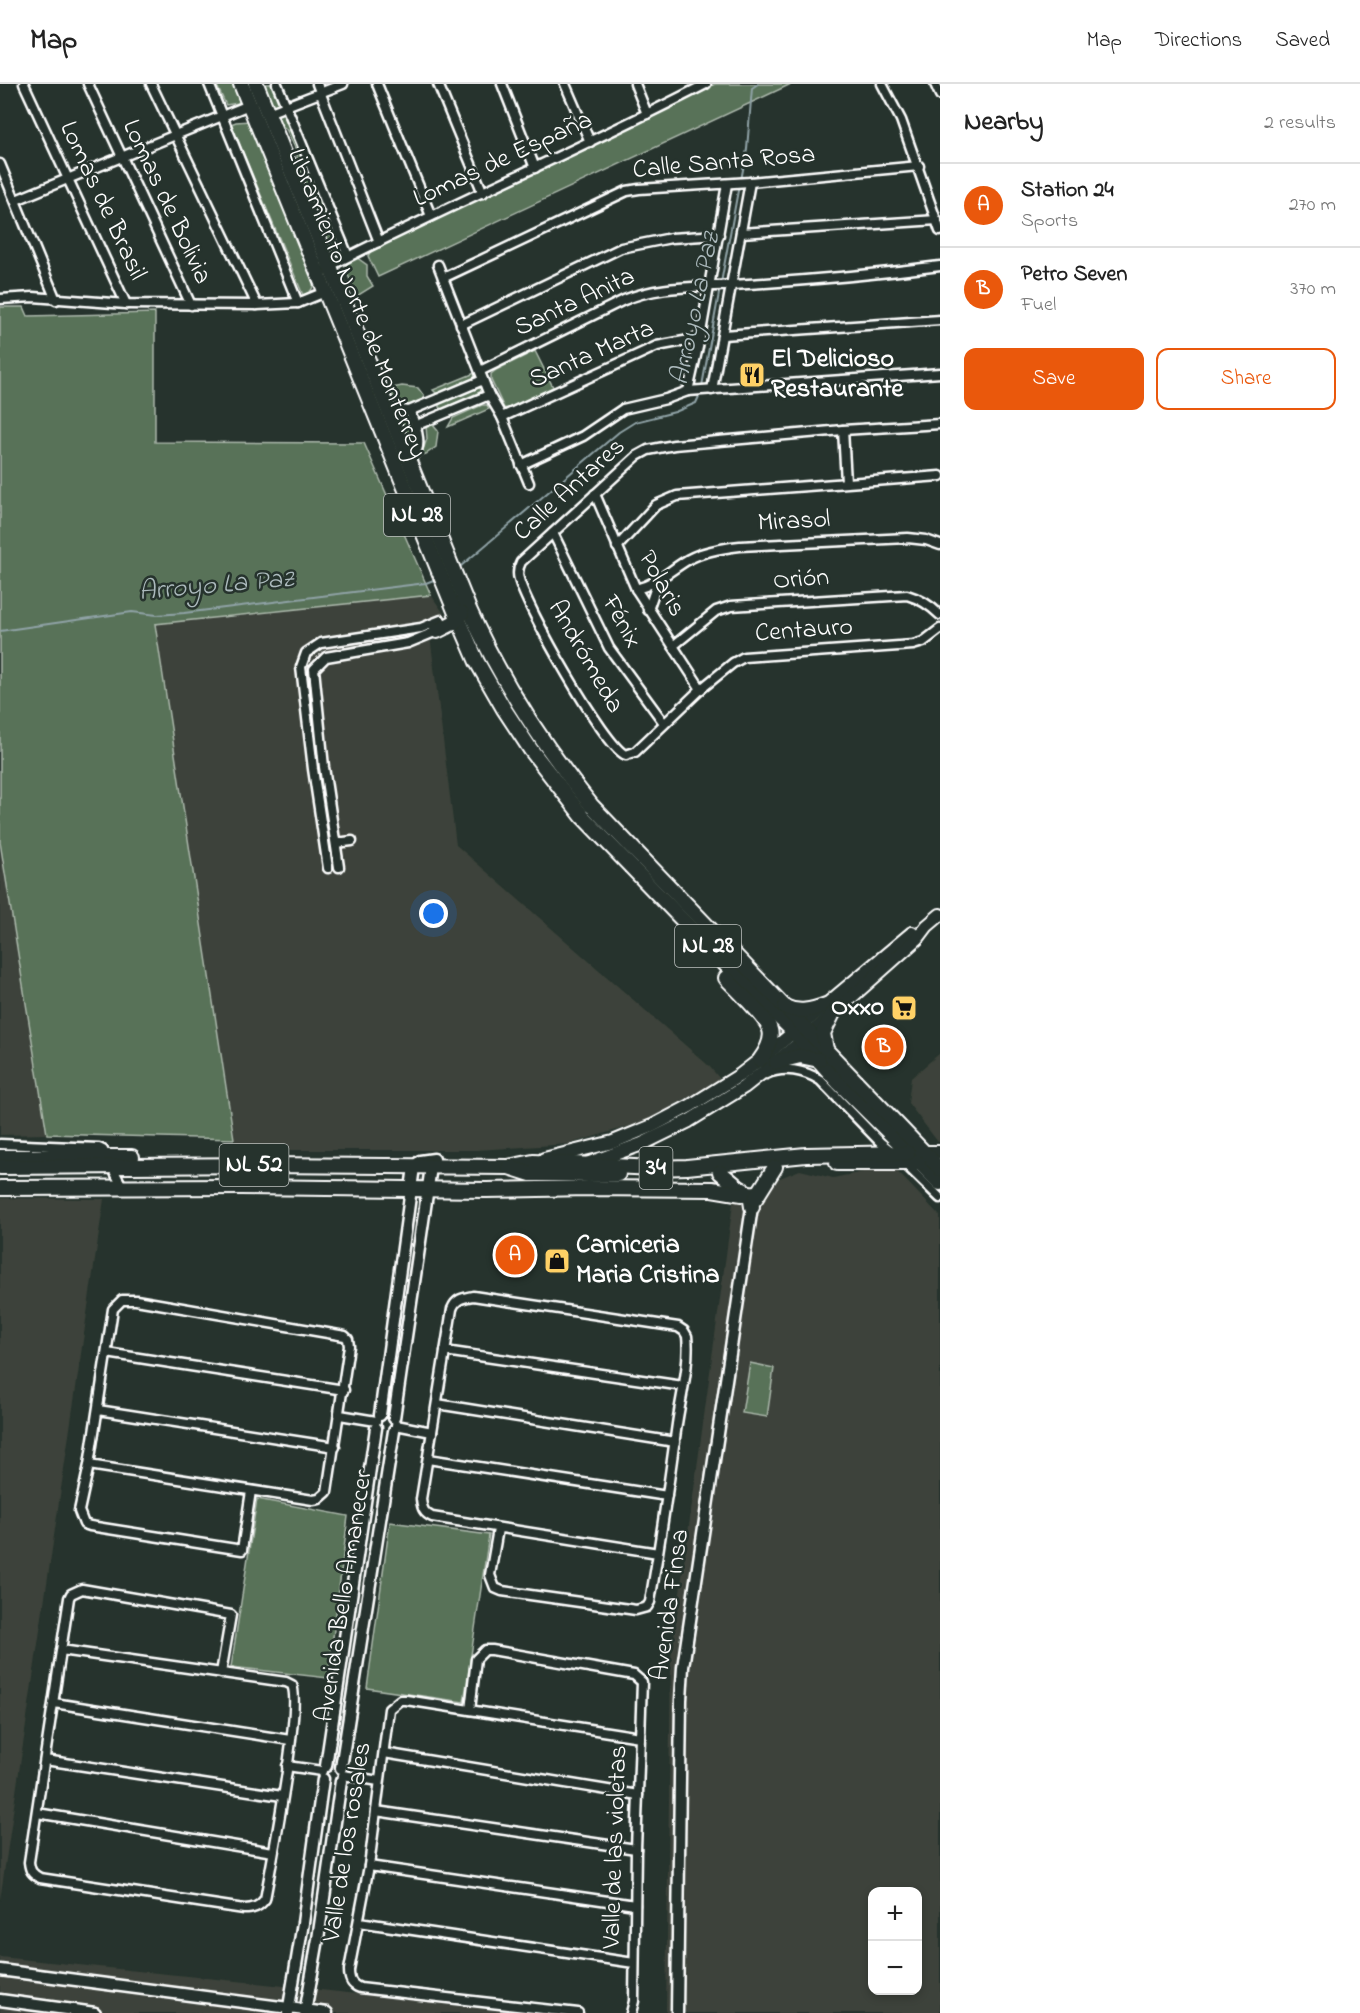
<!DOCTYPE html>
<meta charset="utf-8">
<style>
:root{--surface:#fff;--page:#f2f2f2;--text:#222;--muted:#767676;--line:#e0e0e0;--accent:#ea580c}
body{margin:0;font-family:"Indie Flower",sans-serif;background:var(--page);color:var(--text)}
.controls{position:absolute;right:18px;bottom:18px;display:grid;overflow:hidden;border-radius:12px;box-shadow:0 3px 9px #0003}
.controls button{width:54px;height:54px;display:grid;place-items:center;padding:0;border:0;border-bottom:2px solid var(--line);background:var(--surface);color:var(--text);font:30px sans-serif}
.you{position:absolute;left:434px;top:830px;width:21px;height:21px;margin:-15px;border:4px solid #fff;border-radius:50%;background:#1a73e8;box-shadow:0 0 0 9px #1a73e833}
.badge{display:grid;place-items:center;width:39px;height:39px;border-radius:50%;background:var(--accent);color:#fff;font-size:20px;font-weight:700}
.pin{position:absolute;translate:-50% -50%;border:3px solid #fff;box-shadow:0 2px 6px #0006}
.list{margin:0;padding:0;list-style:none}
h2{display:flex;justify-content:space-between;align-items:center;height:78px;margin:0;padding:0 24px;font-size:26px}
h2 small{font-size:20px;font-weight:400;color:var(--muted)}
.list li{display:grid;grid-template-columns:39px 1fr auto;gap:18px;align-items:center;box-sizing:border-box;height:84px;padding:0 24px;border-top:2px solid var(--line)}
.list b{display:block;font-size:22px;white-space:nowrap}
.list p{margin:0;font-size:20px;white-space:nowrap;color:var(--muted)}
.list em{font-size:20px;font-style:normal;color:var(--muted)}
.actions{display:flex;gap:12px;padding:18px 24px}
.actions a{flex:1;padding:14px 0;border:2px solid var(--accent);border-radius:12px;text-align:center;font-size:21px;color:var(--accent)}
.actions .main{background:var(--accent);color:#fff}
.map{position:relative;flex:none;width:940px;height:1929px;overflow:hidden}
header{display:flex;align-items:center;gap:36px;box-sizing:border-box;height:84px;padding:0 30px;background:var(--surface);border-bottom:2px solid var(--line)}
header strong{font-size:28px}
nav{display:flex;gap:33px;margin-inline-start:auto;font-size:21px}
main{display:flex}
aside{flex:1;background:var(--surface)}
.map>svg:first-child{display:block}
.built{fill:#3c433a;fill-rule:evenodd}
.green{fill:#587258;stroke:#acb8ac;stroke-width:1.5}
.lines{fill:none;stroke-linecap:round;stroke-linejoin:round}
.stream{stroke:#90a3a7;stroke-width:2}
.minor-casing{stroke:#fff;stroke-width:13}
.tertiary-casing{stroke:#fff;stroke-width:15}
.secondary-casing{stroke:#fff;stroke-width:16}
.primary-casing{stroke:#fff;stroke-width:18}
.minor{stroke:#26332d;stroke-width:8}
.tertiary{stroke:#26332d;stroke-width:10}
.secondary{stroke:#26332d;stroke-width:12}
.primary{stroke:#26332d;stroke-width:14}
.labels{text-anchor:middle;dominant-baseline:central;stroke-width:5;stroke-linejoin:round;paint-order:stroke}
.shield{fill:#26332d;stroke:#bec2c0;stroke-width:1.5}
.shield-label{font-size:24px;font-weight:bold;fill:#fff}
.street-label{font-size:26px;fill:#fff;stroke:#26332d}
.poi-label{font-size:26px;font-weight:bold;fill:#fff;stroke:#26332d;text-anchor:start}
.water-label{font-size:27px;font-style:italic;fill:#acbabd;stroke:#26332d}
</style>
<header>
<strong>Map</strong>
<nav><a>Map</a><a>Directions</a><a>Saved</a></nav>
</header>
<main>
<div class="map">
<svg width="940" height="1929" viewBox="0 0 940 1929">
<rect width="100%" height="100%" fill="#26332d"/>
<filter id="ink" filterUnits="userSpaceOnUse"><feTurbulence type="fractalNoise" baseFrequency=".0167" numOctaves="2"/><feDisplacementMap in="SourceGraphic" scale="12" xChannelSelector="R" yChannelSelector="G"/><feConvolveMatrix kernelMatrix="1 2 1 2 8 2 1 2 1" color-interpolation-filters="sRGB"/></filter>
<g filter="url(#ink)">
<g class="built">
<polygon points="431,511 447,534 428,535 456,761 709,982 720,995 647,1037 569,1060 477,1066 236,1066 225,992 215,938 155,540"/>
<polygon points="0,758 47,1050 0,1051"/>
<polygon points="940,969 940,1058 938,1058 908,1019 911,994"/>
<path d="M892 1082 940 1132V1929H666L671 1574 734 1112 800 1086 833 1094ZM872 1808H918V1906H872Z"/>
<polygon points="0,1114 104,1115 0,1816"/>
<polygon points="0,1873 256,1899 532,1929 0,1929"/>
</g>
<g class="green">
<polygon points="216,0 233,0 240,15 238,19 226,21"/>
<polygon points="264,0 273,0 336,157 336,165 333,168 297,82 297,68 286,45 280,40"/>
<polygon points="715,0 791,0 378,193 368,172 372,165 588,63"/>
<path d="M250 37 314 197C313 206 311 208 303 211L231 40 236 38Z"/>
<polygon points="356,173 367,181 367,192 373,202 357,212 345,184 348,179"/>
<polygon points="0,223 24,223 28,232 155,229 155,358 364,359 431,511 155,540 234,1055 47,1050 0,758"/>
<polygon points="535,267 553,303 509,325 504,324 491,296 491,290 496,286"/>
<polygon points="475,289 474,295 440,309 436,309 433,306"/>
<polygon points="402,302 418,304 424,312 425,316 410,324 396,320 393,315 392,304"/>
<polygon points="480,303 483,304 482,307 442,325 439,323 439,320"/>
<polygon points="482,321 487,321 489,325 448,343 453,334"/>
<polygon points="399,331 409,335 417,351 413,365"/>
<polygon points="432,340 438,347 436,363 426,370 421,371 427,355 426,342"/>
<polygon points="750,1279 774,1284 767,1333 742,1329"/>
<polygon points="257,1415 348,1432 328,1594 231,1583"/>
<polygon points="390,1438 489,1451 464,1618 367,1604"/>
</g>
<g class="lines">
<g class="stream">
<polyline points="741,96 747,65 752,4 758,0"/>
<polyline points="721,199 739,101"/>
<polyline points="702,302 720,204"/>
<polyline points="461,482 619,348 635,338 675,328 696,319 701,308"/>
<polyline points="0,547 132,528 157,531 184,529 426,499 436,495"/>
</g>
<g class="minor-casing">
<g id="minor">
<polyline points="24,0 126,220"/>
<polyline points="88,0 191,221"/>
<polyline points="151,0 257,221"/>
<polyline points="209,0 298,219"/>
<polyline points="277,0 348,172"/>
<polyline points="317,0 379,158"/>
<polyline points="377,0 431,132"/>
<polyline points="438,0 483,109"/>
<polyline points="502,0 535,84"/>
<polyline points="565,0 590,58"/>
<polyline points="635,0 647,30"/>
<polyline points="882,0 901,36 940,147"/>
<polyline points="935,0 940,11"/>
<polyline points="268,29 343,0"/>
<polyline points="0,80 56,216"/>
<polyline points="16,116 249,21"/>
<polyline points="741,149 937,136"/>
<polyline points="438,181 489,311 502,333 529,399"/>
<path d="M326 184C451 120 581 65 706 0"/>
<polyline points="443,194 627,107 639,105 750,98 919,82"/>
<polyline points="0,215 33,213 126,220 257,221 298,219 325,208"/>
<polyline points="461,241 621,164 671,154 719,151"/>
<polyline points="723,251 940,236"/>
<path d="M480 287 624 216C660 201 695 204 733 201 802 197 871 191 940 182"/>
<polyline points="712,306 750,98"/>
<polyline points="688,307 700,254 727,100"/>
<path d="M386 324 409 327C415 338 429 373 404 373"/>
<polyline points="409,327 483,296"/>
<polyline points="502,333 657,262 700,254"/>
<path d="M940 340 843 346 674 361 648 366 637 372 521 478C518 484 517 489 519 495 525 521 605 664 626 671L635 668 701 605 733 579 744 573 913 561 923 558 940 545"/>
<polyline points="417,341 489,311"/>
<polyline points="843,346 846,398"/>
<polyline points="521,381 583,352 623,325 666,315 688,307 940,289"/>
<polyline points="595,410 636,505 701,605"/>
<polyline points="553,449 609,564 664,639"/>
<polyline points="617,463 656,421 677,412 940,392"/>
<path d="M636 505C657 500 670 486 689 475 704 467 723 464 740 462L908 454 926 456 940 461"/>
<polyline points="648,526 658,497"/>
<path d="M673 562 716 527 731 522 907 511C921 515 930 521 940 531"/>
<polyline points="336,759 352,757"/>
<polyline points="339,783 324,683 314,585 326,573 408,559 437,547"/>
<polyline points="328,784 313,685 301,583 306,569 321,559 421,544 441,536"/>
<path d="M766 990C784 982 804 986 820 996L881 1059 894 1069"/>
<polyline points="0,1060 99,1064 103,1066 123,1104"/>
<polyline points="903,1078 940,1114"/>
<polyline points="445,1267 683,1302"/>
<polyline points="107,1269 344,1306"/>
<polyline points="437,1320 675,1358"/>
<polyline points="98,1326 335,1363"/>
<polyline points="340,1331 376,1337"/>
<polyline points="396,1341 432,1348"/>
<polyline points="428,1375 667,1412"/>
<polyline points="89,1381 313,1416 319,1415 327,1408 349,1262 348,1255 345,1252 136,1216 122,1216 113,1225 89,1381 79,1427 84,1440 90,1442 242,1466 251,1407"/>
<path d="M498 1445 490 1491 495 1504 502 1507 636 1526 647 1523 650 1518C660 1459 669 1399 677 1340 681 1312 690 1280 687 1252L684 1247 678 1243 473 1212C462 1214 456 1215 452 1225L421 1415C422 1425 424 1429 432 1433L658 1469"/>
<path d="M61 1566 286 1598 292 1601C302 1622 271 1783 265 1815 259 1823 253 1825 244 1825L40 1794C32 1790 30 1787 29 1778L69 1514 71 1510 82 1505 231 1531 221 1589"/>
<polyline points="54,1619 290,1656"/>
<polyline points="470,1626 476,1575 485,1566 492,1566 634,1591 642,1598 636,1765 634,1917 631,1929"/>
<polyline points="384,1669 638,1711"/>
<polyline points="45,1676 282,1712"/>
<polyline points="287,1682 322,1687"/>
<polyline points="343,1691 379,1697"/>
<polyline points="376,1727 636,1765"/>
<polyline points="37,1729 273,1768"/>
<polyline points="369,1782 635,1821"/>
<polyline points="359,1838 634,1879"/>
<path d="M578 1929 360 1904C351 1901 349 1895 349 1886L369 1782 389 1625 400 1616H406L640 1653"/>
</g>
</g>
<g class="tertiary-casing">
<g id="tertiary">
<polyline points="380,1331 414,1083 420,1077 434,1075"/>
<polyline points="394,1334 431,1083 427,1077"/>
<polyline points="326,1682 376,1344"/>
<polyline points="341,1684 394,1347"/>
<polyline points="0,1886 327,1929"/>
<polyline points="0,1916 95,1929"/>
<polyline points="288,1929 303,1839 323,1695"/>
<polyline points="305,1929 318,1855 341,1697"/>
<polyline points="677,1929 681,1616 683,1583 752,1123"/>
</g>
</g>
<g class="secondary-casing">
<g id="secondary">
<polyline points="917,1068 940,1068"/>
<polyline points="544,1075 613,1058 652,1042 690,1022 740,991 771,967 912,849"/>
<polyline points="587,1080 642,1060 689,1037 744,1003 802,957 918,854 927,842 940,831"/>
</g>
</g>
<g class="primary-casing">
<g id="primary">
<polyline points="241,0 458,534 477,578 504,625 531,666 583,733 728,883 794,948 839,999 940,1099"/>
<path d="M256 0 468 523C500 596 542 660 591 721L940 1085"/>
<polyline points="437,547 455,538 462,529"/>
<path d="M726 894C735 903 744 912 753 922 772 942 778 951 760 976"/>
<path d="M785 923C799 930 812 926 826 921"/>
<polyline points="826,966 823,949 833,929"/>
<polyline points="776,978 800,972 819,976"/>
<polyline points="0,1073 132,1073"/>
<polyline points="837,1079 919,1079"/>
<polyline points="0,1083 263,1081 508,1083 533,1078 654,1084 687,1083 806,1071 908,1069"/>
<polyline points="509,1083 531,1090 618,1090"/>
<polyline points="720,1088 739,1104 750,1110 752,1123"/>
<polyline points="0,1104 241,1103 486,1106 588,1104 712,1105 742,1110 758,1109"/>
<polyline points="755,1115 775,1083"/>
</g>
</g>
<use href="#minor" class="minor"/>
<use href="#tertiary" class="tertiary"/>
<use href="#secondary" class="secondary"/>
<use href="#primary" class="primary"/>
</g>
</g>
<defs>
<g id="restaurant-square" transform="scale(1.35)"><rect x="-9" y="-9" width="18" height="18" rx="4" fill="#ffd166" stroke="#26332d"/><path d="M-5-6h1v4h1v-4h1v4h1v-4h1v5L-1.5 .5V6h-2V.5L-5-1ZM5-6V6H3V1.5H1.5Q1.5-4 5-6Z" fill="#111"/></g>
<g id="supermarket-square" transform="scale(1.35)"><rect x="-9" y="-9" width="18" height="18" rx="4" fill="#ffd166" stroke="#26332d"/><path d="M-6-5.5h2.5l.6 2H6L4.5 2H-2.5L-4.4-4H-6ZM-1.5 3.2a1.3 1.3 0 1 0 .1 0ZM3 3.2a1.3 1.3 0 1 0 .1 0Z" fill="#111"/></g>
<g id="shop-square" transform="scale(1.35)"><rect x="-9" y="-9" width="18" height="18" rx="4" fill="#ffd166" stroke="#26332d"/><path d="M-5-2.5h2.3a2.7 3.5 0 0 1 5.4 0H5L5.5 6h-11ZM-1.5-2.5h3a1.5 2.3 0 0 0-3 0Z" fill="#111"/></g>
</defs>
<g fill-rule="evenodd">
<use href="#restaurant-square" x="752" y="291"/>
<use href="#supermarket-square" x="904" y="924"/>
<use href="#shop-square" x="557" y="1177"/>
</g>
<g class="labels">
<g class="shield">
<rect x="384" y="410" width="66" height="42" rx="4.5"/>
<rect x="675" y="841" width="66" height="42" rx="4.5"/>
<rect x="219.5" y="1060" width="69" height="42" rx="4.5"/>
<rect x="639.5" y="1063" width="33" height="42" rx="4.5"/>
</g>
<g class="shield-label">
<text x="417" y="431">NL 28</text>
<text x="708" y="862">NL 28</text>
<text x="254" y="1081">NL 52</text>
<text x="656" y="1084">34</text>
</g>
<g class="street-label">
<text transform="translate(503 76) rotate(-25)">Lomas de España</text>
<text transform="translate(724 79) rotate(-5)">Calle Santa Rosa</text>
<text transform="translate(102 117) rotate(65)">Lomas de Brasil</text>
<text transform="translate(166 118) rotate(65)">Lomas de Bolivia</text>
<text transform="translate(575 219) rotate(-25)">Santa Anita</text>
<text transform="translate(356 220) rotate(68)">Libramiento Norte de Monterrey</text>
<text transform="translate(592 271) rotate(-24)">Santa Marta</text>
<text transform="translate(570 406) rotate(-42)">Calle Antares</text>
<text transform="translate(794 438) rotate(-3)">Mirasol</text>
<text transform="translate(801 496) rotate(-4)">Orión</text>
<text transform="translate(661 500) rotate(61)">Polaris</text>
<text transform="translate(621 538) rotate(61)">Fénix</text>
<text transform="translate(804 547) rotate(-4)">Centauro</text>
<text transform="translate(585 573) rotate(60)">Andrómeda</text>
<text transform="translate(345 1512) rotate(-81)">Avenida Bello Amanecer</text>
<text transform="translate(671 1521) rotate(-82)">Avenida Finsa</text>
<text transform="translate(348 1758) rotate(-81)">Valle de los rosales</text>
<text transform="translate(616 1763) rotate(-88)">Valle de las violetas</text>
</g>
<g class="poi-label">
<text x="771" y="276">El Delicioso<tspan x="771" dy="30">Restaurante</tspan></text>
<text x="884" y="924" text-anchor="end">Oxxo</text>
<text x="576" y="1162">Carniceria<tspan x="576" dy="30">Maria Cristina</tspan></text>
</g>
<g class="water-label">
<text transform="translate(696 225) rotate(-78)">Arroyo La Paz</text>
<text transform="translate(216 502) rotate(-5)">Arroyo La Paz</text>
</g>
</g>
</svg>
<div class="controls">
<button>+</button>
<button>−</button>
</div>
<div class="you"></div>
<div class="pin badge" style="left:515px;top:1171px">A</div>
<div class="pin badge" style="left:884px;top:963px">B</div>
</div>
<aside>
<h2>Nearby<small>2 results</small></h2>
<ul class="list">
<li><span class="badge">A</span><div><b>Station 24</b><p>Sports</p></div><em>270 m</em></li>
<li><span class="badge">B</span><div><b>Petro Seven</b><p>Fuel</p></div><em>370 m</em></li>
</ul>
<div class="actions"><a class="main">Save</a><a>Share</a></div>
</aside>
</main>
